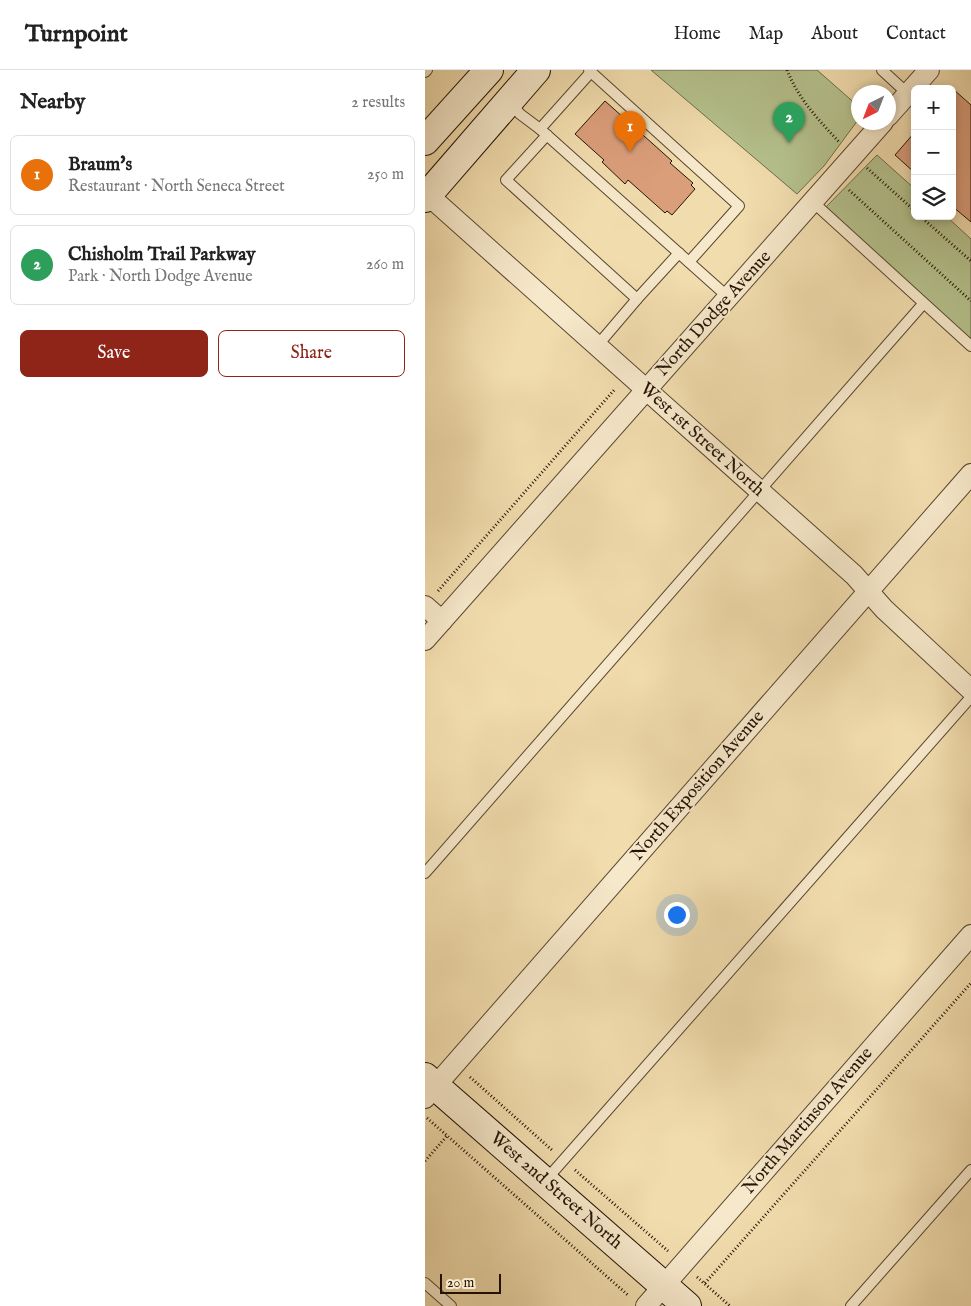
<!DOCTYPE html>
<meta charset="utf-8">
<style>
:root{--surface:#fff;--page:#f6f6f6;--text:#222;--muted:#767676;--line:#e0e0e0;--accent:#8f2418}
body{margin:0;font-family:"IM FELL English",serif;background:var(--page);color:var(--text)}
.controls{position:absolute;right:15px;top:15px;display:grid;overflow:hidden;border-radius:8px;box-shadow:0 2px 8px #0003}
.controls button{width:45px;height:45px;display:grid;place-items:center;padding:0;border:0;border-bottom:1px solid var(--line);background:var(--surface);color:var(--text);font:25px sans-serif}
.compass{position:absolute;left:426px;top:15px;width:45px;height:45px;border-radius:50%;background:var(--surface);box-shadow:0 2px 8px #0003;rotate:222deg}
.scale{position:absolute;left:15px;bottom:12px;width:61px;box-sizing:border-box;padding-left:5px;border:2px solid #251406;border-top:0;font-size:14px;line-height:18px;white-space:nowrap;color:#251406;-webkit-text-stroke:4px #f6e8ca;paint-order:stroke}
.you{position:absolute;left:251px;top:844px;width:18px;height:18px;margin:-12px;border:4px solid #fff;border-radius:50%;background:#1a73e8;box-shadow:0 0 0 8px #1a73e833}
.badge{display:grid;place-items:center;width:32px;height:32px;border-radius:50%;background:var(--accent);color:#fff;font-size:16px;font-weight:700}
.pin{position:absolute;translate:-50% -41px;filter:drop-shadow(0 1px 2px #0008)}
.pin::after{content:'';position:absolute;top:26px;width:18px;height:15px;background:inherit;clip-path:polygon(0 0,100% 0,50% 100%)}
.list{margin:0;padding:0;list-style:none}
h2{display:flex;justify-content:space-between;align-items:center;height:65px;margin:0;padding:0 20px;font-size:21px}
h2 small{font-size:16px;font-weight:400;color:var(--muted)}
.list li{display:grid;grid-template-columns:32px 1fr auto;gap:15px;align-items:center;box-sizing:border-box;height:80px;margin:0 10px 10px;padding:0 10px;border:1px solid var(--line);border-radius:8px}
.list b{display:block;font-size:19px;white-space:nowrap}
.list p{margin:0;font-size:16px;white-space:nowrap;color:var(--muted)}
.list em{font-size:16px;font-style:normal;color:var(--muted)}
.actions{display:flex;gap:10px;padding:15px 20px}
.actions a{flex:1;padding:11px 0;border:1px solid var(--accent);border-radius:8px;text-align:center;font-size:18px;color:var(--accent)}
.actions .main{background:var(--accent);color:#fff}
.icon{flex:none;width:28px;height:28px;fill:none;stroke:currentColor;stroke-width:2;stroke-linecap:round;stroke-linejoin:round}
.map{position:relative;flex:none;width:546px;height:1236px;overflow:hidden}
header{display:flex;align-items:center;gap:30px;box-sizing:border-box;height:70px;padding:0 25px;background:var(--surface);border-bottom:1px solid var(--line)}
header strong{font-size:24px}
nav{display:flex;gap:28px;margin-inline-start:auto;font-size:18px}
main{display:flex}
aside{flex:1;background:var(--surface)}
.map>svg:first-child{display:block}
.green{fill:#b5c28d;stroke:#6d6b4a}
.building{fill:#db9e7b;stroke:#251406}
.lines{fill:none;stroke-linecap:round;stroke-linejoin:round}
.lane-casing{stroke:#584630;stroke-width:12}
.street-casing{stroke:#584630;stroke-width:22}
.secondary-casing{stroke:#251406;stroke-width:30}
.path{stroke:#251406;stroke-width:3;stroke-dasharray:1 2.5;stroke-linecap:butt}
.lane{stroke:#f6e8ca;stroke-width:10}
.street{stroke:#f6e8ca;stroke-width:20}
.secondary{stroke:#f6e8ca;stroke-width:28}
.labels{text-anchor:middle;dominant-baseline:central;stroke-width:4;stroke-linejoin:round;paint-order:stroke}
.street-label{font-size:18px;fill:#251406;stroke:#f6e8ca}
</style>
<header>
<strong>Turnpoint</strong>
<nav><a>Home</a><a>Map</a><a>About</a><a>Contact</a></nav>
</header>
<main>
<aside>
<h2>Nearby<small>2 results</small></h2>
<ul class="list">
<li><span class="badge" style="background:#e8710a">1</span><div><b>Braum's</b><p>Restaurant · North Seneca Street</p></div><em>250 m</em></li>
<li><span class="badge" style="background:#2e9e5b">2</span><div><b>Chisholm Trail Parkway</b><p>Park · North Dodge Avenue</p></div><em>260 m</em></li>
</ul>
<div class="actions"><a class="main">Save</a><a>Share</a></div>
</aside>
<div class="map">
<svg width="546" height="1236" viewBox="0 0 546 1236">
<rect width="100%" height="100%" fill="#f1dcad"/>
<filter id="stains"><feTurbulence type="fractalNoise" baseFrequency=".004" numOctaves="4"/><feColorMatrix values="0 0 0 0 .2 0 0 0 0 .09 0 0 0 0 .02 0 0 0 .5 -.17"/></filter>
<radialGradient id="worn" r=".72"><stop offset=".6" stop-color="#630" stop-opacity="0"/><stop offset="1" stop-color="#630" stop-opacity=".3"/></radialGradient>
<g class="green">
<polygon points="226,0 392,0 433,36 433,50 399,96 372,124"/>
<polygon points="452,85 490,119 490,146 521,146 546,169 546,272 400,138"/>
</g>
<g class="building">
<polygon points="528,19 546,35 546,152 527,136"/>
<polygon points="180,31 247,91 245,93 268,113 266,115 270,119 247,145 242,141 240,143 203,110 200,114 177,92 179,90 150,64"/>
<polygon points="490,62 490,103 470,85"/>
</g>
<g class="lines">
<g class="lane-casing">
<g id="lane">
<polyline points="457,0 483,24"/>
<polyline points="0,2 2,0"/>
<polyline points="166,2 314,136 264,192"/>
<polyline points="84,31 95,44 115,59 303,227"/>
<polyline points="115,59 166,2 164,0"/>
<polyline points="122,65 81,110 212,229 172,276"/>
<polyline points="389,133 546,276"/>
<polyline points="212,229 254,183"/>
<polyline points="0,803 498,234"/>
<polyline points="120,1111 546,627"/>
<polyline points="0,1213 26,1236"/>
<polyline points="426,1236 546,1100"/>
</g>
</g>
<g class="street-casing">
<g id="street">
<polyline points="463,46 504,0"/>
<polyline points="3,125 429,505 459,539 546,620"/>
<polyline points="0,536 17,551"/>
<polyline points="0,570 458,52"/>
<polyline points="0,1028 546,404"/>
<polyline points="221,1236 546,865"/>
</g>
</g>
<g class="secondary-casing">
<g id="secondary">
<polyline points="0,71 64,0"/>
<polyline points="0,128 111,0"/>
<polyline points="0,1007 262,1236"/>
</g>
</g>
<g class="path">
<path d="M362 0C374 30 393 49 414 72"/>
<polyline points="442,98 490,141"/>
<polyline points="424,120 546,231"/>
<polyline points="495,146 546,191"/>
<polyline points="13,521 190,319"/>
<polyline points="45,1007 128,1081"/>
<polyline points="2,1048 204,1226"/>
<polyline points="0,1091 22,1066"/>
<polyline points="150,1100 243,1181"/>
<polyline points="272,1207 305,1236"/>
<polyline points="280,1213 546,913"/>
</g>
<use href="#lane" class="lane"/>
<use href="#street" class="street"/>
<use href="#secondary" class="secondary"/>
</g>
<g class="labels">
<g class="street-label">
<text transform="translate(289 244) rotate(-48)">North Dodge Avenue</text>
<text transform="translate(277 370) rotate(42)">West 1st Street North</text>
<text transform="translate(273 716) rotate(-49)">North Exposition Avenue</text>
<text transform="translate(383 1051) rotate(-49)">North Martinson Avenue</text>
<text transform="translate(131 1121) rotate(41)">West 2nd Street North</text>
</g>
</g>
<rect width="100%" height="100%" filter="url(#stains)"/>
<rect width="100%" height="100%" fill="url(#worn)"/>
</svg>
<div class="controls">
<button>+</button>
<button>−</button>
<button><svg class="icon" aria-label="layers" viewBox="0 0 24 24"><path d="M12 4l9 5-9 5-9-5zM3 14l9 5 9-5"/></svg></button>
</div>
<svg class="compass" viewBox="-18 -18 36 36"><path d="M0-13l5 13h-10z" fill="#e53935"/><path d="M0 13l5-13h-10z" fill="#767676"/></svg>
<div class="scale">20 m</div>
<div class="you"></div>
<div class="pin badge" style="left:205px;top:82px;background:#e8710a">1</div>
<div class="pin badge" style="left:364px;top:73px;background:#2e9e5b">2</div>
</div>
</main>
